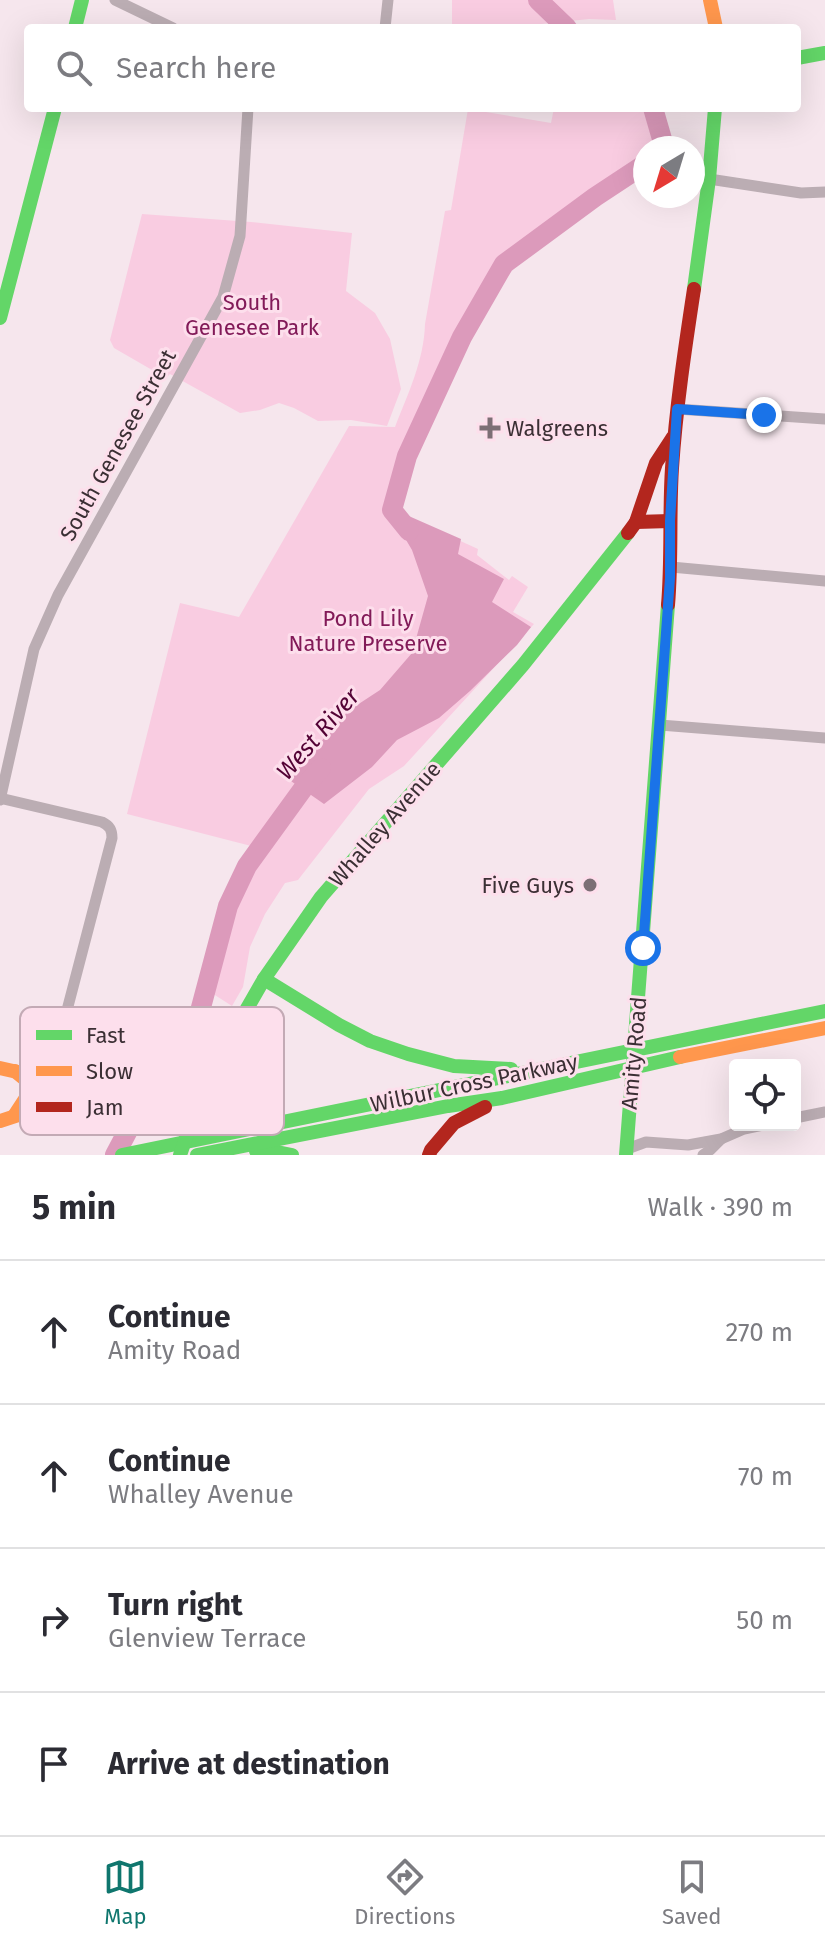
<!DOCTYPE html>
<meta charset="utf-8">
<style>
:root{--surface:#fff;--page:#f2f2f3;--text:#2b2b33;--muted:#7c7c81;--line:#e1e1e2;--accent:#0f766e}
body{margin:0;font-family:"Fira Sans",sans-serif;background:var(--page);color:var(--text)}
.controls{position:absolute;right:24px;bottom:24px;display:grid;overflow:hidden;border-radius:8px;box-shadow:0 8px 32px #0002}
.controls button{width:72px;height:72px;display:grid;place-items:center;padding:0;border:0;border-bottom:2px solid var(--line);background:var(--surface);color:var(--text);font:40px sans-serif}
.compass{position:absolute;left:633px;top:136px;width:72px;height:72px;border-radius:50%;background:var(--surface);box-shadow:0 8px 32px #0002;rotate:218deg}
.stop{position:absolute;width:24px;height:24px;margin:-18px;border:6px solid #1a73e8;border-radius:50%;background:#fff}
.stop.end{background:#1a73e8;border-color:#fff;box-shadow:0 2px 8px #0008}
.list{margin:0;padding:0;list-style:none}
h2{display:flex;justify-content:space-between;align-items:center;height:104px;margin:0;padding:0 32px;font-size:34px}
h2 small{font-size:26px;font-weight:400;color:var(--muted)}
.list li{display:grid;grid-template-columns:52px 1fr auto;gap:24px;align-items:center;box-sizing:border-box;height:144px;padding:0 32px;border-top:2px solid var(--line)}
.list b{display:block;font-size:30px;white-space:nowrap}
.list p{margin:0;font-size:26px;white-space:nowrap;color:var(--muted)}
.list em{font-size:26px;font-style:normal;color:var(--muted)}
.icon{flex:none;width:44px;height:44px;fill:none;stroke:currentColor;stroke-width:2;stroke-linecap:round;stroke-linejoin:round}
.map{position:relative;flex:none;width:825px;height:1155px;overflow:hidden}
.search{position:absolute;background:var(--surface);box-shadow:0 8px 32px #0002;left:24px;right:24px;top:24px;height:88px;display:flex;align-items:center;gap:20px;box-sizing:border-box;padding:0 28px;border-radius:8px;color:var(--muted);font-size:30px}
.sheet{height:680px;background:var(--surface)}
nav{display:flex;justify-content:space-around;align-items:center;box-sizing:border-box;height:112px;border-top:2px solid var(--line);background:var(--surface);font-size:22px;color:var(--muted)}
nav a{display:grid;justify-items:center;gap:4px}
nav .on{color:var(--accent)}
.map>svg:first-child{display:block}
.green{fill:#f9cce1}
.water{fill:#dc9abb}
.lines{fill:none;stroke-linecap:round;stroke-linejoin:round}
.river{stroke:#dc9abb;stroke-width:20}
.street{stroke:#bbadb3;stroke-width:11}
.fast{stroke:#63d668;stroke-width:14}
.slow{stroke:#ff974d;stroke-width:14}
.jam{stroke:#b3261e;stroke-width:14}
.route{stroke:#1a73e8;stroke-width:10}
.poi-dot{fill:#7c6f75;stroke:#fddfec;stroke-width:3}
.labels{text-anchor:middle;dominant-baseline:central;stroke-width:6;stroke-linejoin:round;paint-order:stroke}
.park-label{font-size:22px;fill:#821a58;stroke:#fddfec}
.poi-label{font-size:22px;fill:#3b2f34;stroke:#fddfec;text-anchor:start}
.street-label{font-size:22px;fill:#3b2f34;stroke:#fddfec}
.water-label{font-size:24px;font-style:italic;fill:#530235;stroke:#fddfec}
.key{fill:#fddfec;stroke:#c3aab5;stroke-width:2}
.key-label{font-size:22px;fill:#3b2f34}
</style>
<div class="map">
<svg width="825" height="1155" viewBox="0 0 825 1155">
<rect width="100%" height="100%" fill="#f6e6ed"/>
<g class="green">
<polygon points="452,0 613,0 616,20 589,19 503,28 452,28"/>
<path d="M554 108H653L658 126 654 148H645V164L638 171 514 268 473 324 437 398 426 429 386 507 478 549 477 555C488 563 498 572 509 580L512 576 528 587 513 612 534 624 404 766 369 789 298 880 285 883 265 914 250 947 243 987 232 1006 207 990C218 956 220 917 235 885 241 871 255 863 259 848L127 814 180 603 239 617 349 426 395 427C408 394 424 360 425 324L445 211 451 210 468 109 551 123Z"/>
<polygon points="142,214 251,222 352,233 346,291 375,313 390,339 401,389 387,426 351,420 318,421 294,408 279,403 260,410 240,413 170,374 166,378 114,348 110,340"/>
</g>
<polygon class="water" points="386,506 461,539 458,554 504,579 492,602 531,627 517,645 470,691 439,718 397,740 372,767 324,804 288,779 348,711 380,690 412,653 428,596 412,550"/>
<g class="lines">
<g class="river">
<polyline points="538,0 567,28"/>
<polyline points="653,108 664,146 662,148"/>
<polyline points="409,531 392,510 407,456 462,337 504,264 595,197 645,164"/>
<polyline points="115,1155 133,1121 195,1030 228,906 247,866 305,786 321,768"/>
</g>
<g class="street">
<polyline points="115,0 173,28"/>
<polyline points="385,28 388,0"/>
<polyline points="709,179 801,193 825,192"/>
<polyline points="677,409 825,419"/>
<polyline points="671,567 825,581"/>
<polyline points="660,725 825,738"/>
<path d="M0 798 102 822C110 826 112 830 112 838L49 1079"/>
<polyline points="0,800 34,649 58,595 223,297 240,236 248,108"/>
<polyline points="795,1118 825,1112"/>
<polyline points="627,1149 646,1142 688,1145 721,1139 744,1129 763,1125"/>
<polyline points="703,1155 710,1150 721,1139"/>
</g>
<g class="fast">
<polyline points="75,28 82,0"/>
<polyline points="797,58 825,53"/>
<polyline points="694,289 709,179 715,108"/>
<polyline points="0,318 55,108"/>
<polyline points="264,979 339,1025 370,1041 408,1054 454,1066 511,1069"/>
<polyline points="256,1151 272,1151 292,1155"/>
<polyline points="122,1155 825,1011"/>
<polyline points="180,1155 195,1112 241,1019 264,979 321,897 523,665 628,533"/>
<polyline points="197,1155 448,1106 502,1098 680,1057"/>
<polyline points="626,1155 668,605"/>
</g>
<g class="slow">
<polyline points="710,0 716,28"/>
<polyline points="680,1057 825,1028"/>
<polyline points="0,1068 195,1112"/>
<polyline points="14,1116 29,1093 26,1080 15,1071"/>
<polyline points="0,1121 94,1090"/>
</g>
<g class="jam">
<polyline points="636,522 670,521"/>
<polyline points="628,533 636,522 656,463 673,437"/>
<path d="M668 605C672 559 669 514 672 468 676 408 685 348 694 289"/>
<polyline points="429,1155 431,1150 454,1123 485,1107"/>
</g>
</g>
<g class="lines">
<polyline class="route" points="643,948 670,578 670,521 677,409 764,415"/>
</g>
<g class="poi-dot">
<path d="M486 416h8v8h8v8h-8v8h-8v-8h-8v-8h8z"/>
<circle cx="590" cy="885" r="8"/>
</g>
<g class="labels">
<g class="park-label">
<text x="252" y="302">South<tspan x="252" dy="25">Genesee Park</tspan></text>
<text x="368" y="618">Pond Lily<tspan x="368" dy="25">Nature Preserve</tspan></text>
</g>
<g class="poi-label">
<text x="506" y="428">Walgreens</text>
<text x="574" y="885" text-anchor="end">Five Guys</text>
</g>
<g class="street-label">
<text transform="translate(118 445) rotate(-61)">South Genesee Street</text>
<text transform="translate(385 824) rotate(-49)">Whalley Avenue</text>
<text transform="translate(634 1053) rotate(-85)">Amity Road</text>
<text transform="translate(474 1083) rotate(-12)">Wilbur Cross Parkway</text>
</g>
<g class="water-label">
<text transform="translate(318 734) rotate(-49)">West River</text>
</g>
</g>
<rect x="20" y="1007" width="264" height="128" rx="12" class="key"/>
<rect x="36" y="1030" width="36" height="10" fill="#63d668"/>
<rect x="36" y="1066" width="36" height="10" fill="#ff974d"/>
<rect x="36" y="1102" width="36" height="10" fill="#b3261e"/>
<g class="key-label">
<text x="86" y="1043">Fast</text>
<text x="86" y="1079">Slow</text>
<text x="86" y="1115">Jam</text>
</g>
</svg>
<div class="controls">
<button><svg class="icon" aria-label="locate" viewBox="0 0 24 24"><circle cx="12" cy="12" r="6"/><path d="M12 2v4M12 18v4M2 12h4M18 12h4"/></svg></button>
</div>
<svg class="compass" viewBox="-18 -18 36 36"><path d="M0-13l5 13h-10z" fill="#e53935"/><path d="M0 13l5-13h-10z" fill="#7c7c81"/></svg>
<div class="stop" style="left:643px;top:948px"></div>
<div class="stop end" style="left:764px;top:415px"></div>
<div class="search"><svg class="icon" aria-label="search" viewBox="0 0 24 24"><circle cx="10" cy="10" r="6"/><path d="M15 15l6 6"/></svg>Search here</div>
</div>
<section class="sheet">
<h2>5 min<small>Walk · 390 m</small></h2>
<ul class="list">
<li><svg class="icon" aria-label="ahead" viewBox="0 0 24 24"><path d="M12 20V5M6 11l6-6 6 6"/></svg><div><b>Continue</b><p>Amity Road</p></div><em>270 m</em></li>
<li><svg class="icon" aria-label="ahead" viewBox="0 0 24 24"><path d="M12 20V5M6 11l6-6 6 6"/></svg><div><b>Continue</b><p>Whalley Avenue</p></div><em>70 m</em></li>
<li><svg class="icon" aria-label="right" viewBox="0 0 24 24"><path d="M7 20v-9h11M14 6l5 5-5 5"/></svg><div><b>Turn right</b><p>Glenview Terrace</p></div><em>50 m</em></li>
<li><svg class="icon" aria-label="arrive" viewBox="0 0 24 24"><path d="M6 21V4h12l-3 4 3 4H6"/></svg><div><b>Arrive at destination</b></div></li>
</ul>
</section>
<nav>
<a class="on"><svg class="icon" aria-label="map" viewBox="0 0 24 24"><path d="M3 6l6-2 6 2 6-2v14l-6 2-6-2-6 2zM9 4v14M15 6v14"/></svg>Map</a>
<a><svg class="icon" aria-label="directions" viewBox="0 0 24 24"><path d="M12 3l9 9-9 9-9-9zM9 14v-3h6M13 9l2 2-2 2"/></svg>Directions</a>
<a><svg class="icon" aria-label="saved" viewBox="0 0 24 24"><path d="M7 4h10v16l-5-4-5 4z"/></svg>Saved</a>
</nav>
